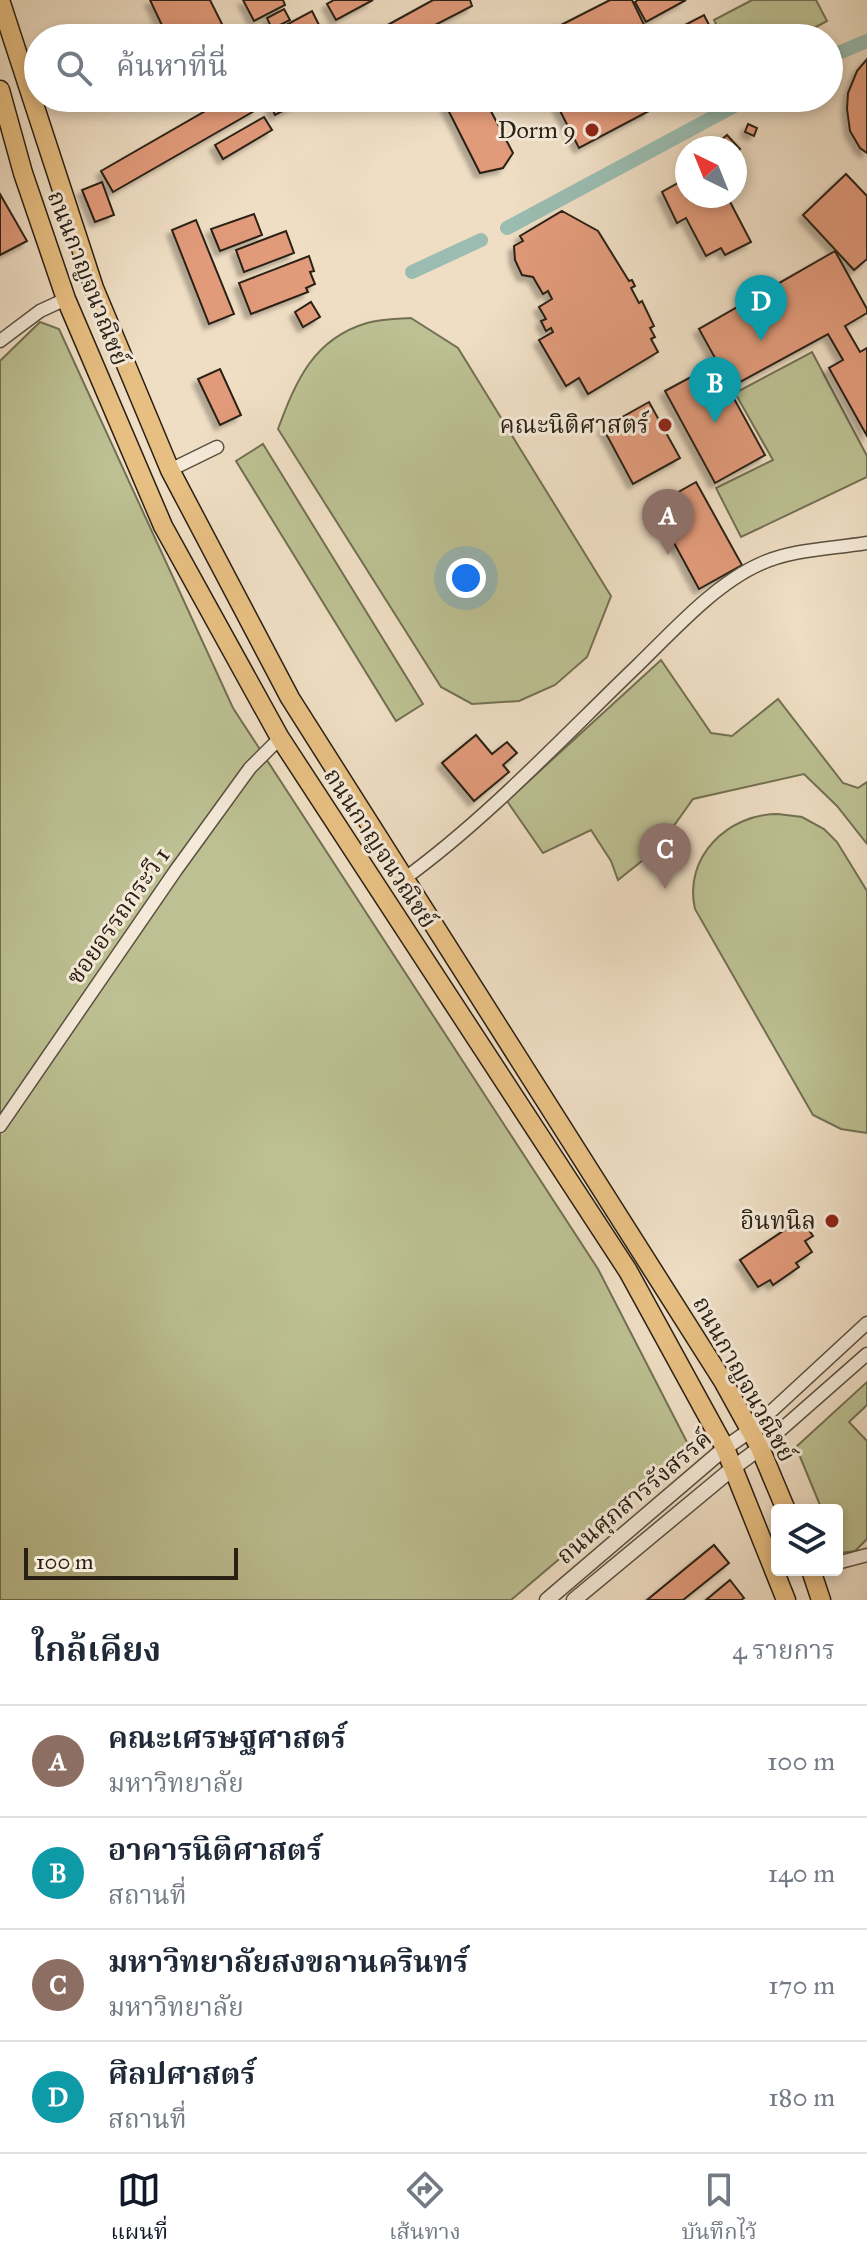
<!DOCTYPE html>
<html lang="th">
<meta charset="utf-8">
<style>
:root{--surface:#fff;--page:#f6f6f7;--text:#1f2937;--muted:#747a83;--line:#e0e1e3;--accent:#111827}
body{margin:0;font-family:"IM FELL Great Primer","Noto Serif Thai",serif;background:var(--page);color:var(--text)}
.controls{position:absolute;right:24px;bottom:24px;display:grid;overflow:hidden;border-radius:8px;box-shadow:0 4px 12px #0003}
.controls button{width:72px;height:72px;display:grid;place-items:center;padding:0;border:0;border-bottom:2px solid var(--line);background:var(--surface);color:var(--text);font:40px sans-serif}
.compass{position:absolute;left:675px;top:136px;width:72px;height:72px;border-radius:50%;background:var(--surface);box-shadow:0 4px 12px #0003;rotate:317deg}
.scale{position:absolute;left:24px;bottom:20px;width:214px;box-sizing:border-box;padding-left:8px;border:4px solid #292014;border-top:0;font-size:22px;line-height:28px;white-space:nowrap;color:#292014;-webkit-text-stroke:6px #f5ead9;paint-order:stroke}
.you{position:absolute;left:466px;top:578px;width:28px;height:28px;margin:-20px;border:6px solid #fff;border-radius:50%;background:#1a73e8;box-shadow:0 0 0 12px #1a73e833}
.badge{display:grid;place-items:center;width:52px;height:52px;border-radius:50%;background:var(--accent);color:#fff;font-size:26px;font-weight:700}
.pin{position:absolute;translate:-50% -66px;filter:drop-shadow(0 2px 4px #0008)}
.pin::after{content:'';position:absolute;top:42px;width:28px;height:24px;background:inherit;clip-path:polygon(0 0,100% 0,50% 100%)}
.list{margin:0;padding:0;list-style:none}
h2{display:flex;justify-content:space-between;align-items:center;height:104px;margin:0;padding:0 32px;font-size:34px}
h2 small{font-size:26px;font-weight:400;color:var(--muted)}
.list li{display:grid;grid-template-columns:52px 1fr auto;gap:24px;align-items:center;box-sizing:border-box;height:112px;padding:0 32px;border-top:2px solid var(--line)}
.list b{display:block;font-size:30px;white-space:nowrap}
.list p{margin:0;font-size:26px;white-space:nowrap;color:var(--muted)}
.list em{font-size:26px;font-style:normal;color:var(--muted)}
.icon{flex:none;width:44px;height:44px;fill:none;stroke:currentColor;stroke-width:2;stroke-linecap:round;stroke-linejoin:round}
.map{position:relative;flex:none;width:867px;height:1600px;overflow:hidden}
.search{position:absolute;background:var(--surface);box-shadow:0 4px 12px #0003;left:24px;right:24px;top:24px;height:88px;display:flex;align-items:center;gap:20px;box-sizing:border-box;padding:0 28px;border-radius:44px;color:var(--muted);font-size:30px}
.sheet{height:552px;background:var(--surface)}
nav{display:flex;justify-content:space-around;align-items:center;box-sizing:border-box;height:112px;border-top:2px solid var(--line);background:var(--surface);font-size:22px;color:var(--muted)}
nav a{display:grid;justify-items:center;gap:4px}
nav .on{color:var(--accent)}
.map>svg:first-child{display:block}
.green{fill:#bcc092;stroke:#727053;stroke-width:2}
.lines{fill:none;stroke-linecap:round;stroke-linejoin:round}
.canal{stroke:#9abcb1;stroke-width:14}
.building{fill:#e19a7a;stroke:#292014;stroke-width:2;filter:url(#shadow)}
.minor-casing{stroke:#5a5040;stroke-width:15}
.tertiary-casing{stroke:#5a5040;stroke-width:17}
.primary-casing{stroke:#292014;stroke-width:21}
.minor{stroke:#f5ead9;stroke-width:12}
.tertiary{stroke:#f5ead9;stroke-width:14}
.primary{stroke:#e8bf82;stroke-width:18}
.poi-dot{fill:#8f2418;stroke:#f5ead9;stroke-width:3}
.labels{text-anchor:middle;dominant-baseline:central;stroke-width:6;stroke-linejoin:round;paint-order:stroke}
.poi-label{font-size:24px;fill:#292014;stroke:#f5ead9;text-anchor:end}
.street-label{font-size:24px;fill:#292014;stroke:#f5ead9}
</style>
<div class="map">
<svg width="867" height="1600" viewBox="0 0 867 1600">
<defs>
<filter id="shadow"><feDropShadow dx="-5" dy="5" stdDeviation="2" flood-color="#0004"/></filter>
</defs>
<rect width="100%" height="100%" fill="#efdec4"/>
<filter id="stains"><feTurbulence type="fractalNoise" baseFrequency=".0025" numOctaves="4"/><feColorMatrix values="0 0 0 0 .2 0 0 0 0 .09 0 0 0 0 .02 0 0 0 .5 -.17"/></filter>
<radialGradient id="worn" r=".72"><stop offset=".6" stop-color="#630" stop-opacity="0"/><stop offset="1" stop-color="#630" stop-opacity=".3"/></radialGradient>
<g class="green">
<polygon points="752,0 816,0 827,21 796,38 723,38 714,20"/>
<path d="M411 318 458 348 611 596 587 657 555 685 519 701 472 704 441 687 278 429C296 381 313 339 367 323 381 319 397 319 411 318Z"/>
<polygon points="40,322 59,329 233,708 598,1269 690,1448 511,1600 0,1600 0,361"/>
<polygon points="812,352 867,456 867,477 741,537 716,488 773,460 735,393"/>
<polygon points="263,444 423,704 396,721 236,461"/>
<polygon points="661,660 711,733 732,736 778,699 843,783 858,788 867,782 867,844 837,806 804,774 693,799 658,848 618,880 611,861 591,830 543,853 507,801"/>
<path d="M778 814 802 817 824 829 837 842 867 891V1133L841 1129 813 1115 695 909C683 857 728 814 778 814Z"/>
<polygon points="867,1382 867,1405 849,1422 867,1441 867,1539 855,1551 840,1553 837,1547 837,1510 822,1510 796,1447"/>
</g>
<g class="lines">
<g class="canal">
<polyline points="829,57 867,41"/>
<polyline points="507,228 749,98"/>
<polyline points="412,272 481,240"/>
</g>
</g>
<g class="building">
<polygon points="150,0 210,0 229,38 168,38"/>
<polygon points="243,0 283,0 285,5 254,21"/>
<polygon points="334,0 373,0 336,20 327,4"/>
<polygon points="433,0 470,0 472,6 410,38 390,38 384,27"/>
<polygon points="610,0 632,0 650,37 562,38 557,27"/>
<polygon points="638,0 686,0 646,22 635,2"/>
<polygon points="284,9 290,20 272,29 267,18"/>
<polygon points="312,11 322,31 309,38 262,38"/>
<polygon points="704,15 714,35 709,38 660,38"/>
<polygon points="375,29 380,38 358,38"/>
<polygon points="867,59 867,153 860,148 850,131 847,109 848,93 857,71"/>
<polygon points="228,98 249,98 256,110 113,192 101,171"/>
<polygon points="267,98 300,98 302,101 275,115"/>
<polygon points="442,98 484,98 513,153 503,168 480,173"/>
<polygon points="643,98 649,111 579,148 554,99"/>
<polygon points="264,117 272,130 223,159 215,145"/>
<polygon points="748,124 757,128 754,136 745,132"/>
<polygon points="727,135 740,149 735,154 735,148 713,147"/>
<polygon points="846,174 867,196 867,259 854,270 803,215"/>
<polygon points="687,178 687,196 727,196 751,242 725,255 721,248 706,256 686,218 677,223 662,192"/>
<polygon points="102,182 114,215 95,222 82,190"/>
<polygon points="0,194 27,241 0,255"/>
<polygon points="562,211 598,231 629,281 632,280 635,286 631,288 639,303 642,301 654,326 650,328 655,337 651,339 658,352 588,394 579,378 566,386 539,340 553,332 551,328 546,331 541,321 546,319 539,307 552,299 548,291 543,294 533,277 522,275 515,260 514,246 523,241 520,236"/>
<polygon points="254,214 262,235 220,251 211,229"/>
<polygon points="196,220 234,314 209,324 172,230"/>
<polygon points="286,231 294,253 244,272 236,250"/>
<polygon points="835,251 867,309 867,313 845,326 860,352 867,348 867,436 829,368 843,360 828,334 731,387 699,329"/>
<polygon points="309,256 314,271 310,272 315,284 306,288 308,292 251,314 239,283"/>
<polygon points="311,302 320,317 303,327 295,312"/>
<polygon points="715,364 765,455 715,483 665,391"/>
<polygon points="220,369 241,415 220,425 198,379"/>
<polygon points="649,402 680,458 633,484 603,428"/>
<polygon points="696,482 742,565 699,589 654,506"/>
<polygon points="476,735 492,754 507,742 517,753 503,765 509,772 474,801 442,763"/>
<polygon points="801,1219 813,1236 805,1241 812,1252 796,1263 799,1267 773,1285 770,1280 758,1287 740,1260"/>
<polygon points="714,1545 729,1563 683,1600 647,1600"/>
<polygon points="730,1580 744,1598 741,1600 706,1600"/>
</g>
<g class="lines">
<g class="minor-casing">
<g id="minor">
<polyline points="0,341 40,311 66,299"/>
<polyline points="170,470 217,447"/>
<path d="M404 879C489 817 562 738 638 665 673 631 715 584 760 564 793 549 831 549 867 543"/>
<polyline points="0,1126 176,870 250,768 280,738"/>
<polyline points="751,1430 867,1323"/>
<polyline points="760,1448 867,1354"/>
<polyline points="837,1563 867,1555"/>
</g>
</g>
<g class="tertiary-casing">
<g id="tertiary">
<polyline points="547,1600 725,1448 751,1430"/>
<polyline points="574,1600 733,1468 760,1448"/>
</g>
</g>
<g class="primary-casing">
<g id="primary">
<polyline points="0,0 94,288 170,470 290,698 723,1381 760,1448 786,1510"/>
<polyline points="0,90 23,173 66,299 163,526 280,738 628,1271 725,1448 786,1600"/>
<polyline points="811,1570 821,1600"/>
</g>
</g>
<use href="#minor" class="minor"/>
<use href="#tertiary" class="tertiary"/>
<use href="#primary" class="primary"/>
</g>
<g class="poi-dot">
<circle cx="592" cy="130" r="8"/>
<circle cx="665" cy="425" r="8"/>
<circle cx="832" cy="1221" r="8"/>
</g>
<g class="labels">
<g class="poi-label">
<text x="576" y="130">Dorm 9</text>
<text x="649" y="425">คณะนิติศาสตร์</text>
<text x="816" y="1221">อินทนิล</text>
</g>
<g class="street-label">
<text transform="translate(88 278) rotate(69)">ถนนกาญจนวณิชย์</text>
<text transform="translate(380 848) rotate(57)">ถนนกาญจนวณิชย์</text>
<text transform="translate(118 916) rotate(-55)">ซอยอรรถกระวี 1</text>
<text transform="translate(744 1379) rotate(61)">ถนนกาญจนวณิชย์</text>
<text transform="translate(634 1497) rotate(-40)">ถนนศุภสารรังสรรค์</text>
</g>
</g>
<rect width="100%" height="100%" filter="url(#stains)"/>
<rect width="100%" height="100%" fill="url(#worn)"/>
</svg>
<div class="controls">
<button><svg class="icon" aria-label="layers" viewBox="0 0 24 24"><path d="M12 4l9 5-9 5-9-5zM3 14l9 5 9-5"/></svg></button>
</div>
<svg class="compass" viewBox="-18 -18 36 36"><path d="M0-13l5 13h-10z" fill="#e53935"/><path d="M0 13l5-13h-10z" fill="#747a83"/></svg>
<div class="scale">100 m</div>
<div class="you"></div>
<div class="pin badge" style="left:668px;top:555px;background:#8d6e63">A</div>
<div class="pin badge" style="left:715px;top:423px;background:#0f9aa8">B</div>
<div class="pin badge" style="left:665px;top:889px;background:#8d6e63">C</div>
<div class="pin badge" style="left:761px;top:341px;background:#0f9aa8">D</div>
<div class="search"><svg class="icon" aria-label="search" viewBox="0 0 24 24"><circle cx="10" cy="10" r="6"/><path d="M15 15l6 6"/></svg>ค้นหาที่นี่</div>
</div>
<section class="sheet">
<h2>ใกล้เคียง<small>4 รายการ</small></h2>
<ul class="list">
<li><span class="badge" style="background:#8d6e63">A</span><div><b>คณะเศรษฐศาสตร์</b><p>มหาวิทยาลัย</p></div><em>100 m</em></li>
<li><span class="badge" style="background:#0f9aa8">B</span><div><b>อาคารนิติศาสตร์</b><p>สถานที่</p></div><em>140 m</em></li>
<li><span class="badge" style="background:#8d6e63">C</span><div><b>มหาวิทยาลัยสงขลานครินทร์</b><p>มหาวิทยาลัย</p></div><em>170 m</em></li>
<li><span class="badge" style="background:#0f9aa8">D</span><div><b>ศิลปศาสตร์</b><p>สถานที่</p></div><em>180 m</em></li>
</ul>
</section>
<nav>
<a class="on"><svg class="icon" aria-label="map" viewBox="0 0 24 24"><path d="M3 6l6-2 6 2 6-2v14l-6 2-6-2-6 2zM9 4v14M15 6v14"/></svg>แผนที่</a>
<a><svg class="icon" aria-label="directions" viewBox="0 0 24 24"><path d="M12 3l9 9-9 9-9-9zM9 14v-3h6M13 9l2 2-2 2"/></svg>เส้นทาง</a>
<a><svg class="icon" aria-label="saved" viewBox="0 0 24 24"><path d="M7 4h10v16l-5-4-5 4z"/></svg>บันทึกไว้</a>
</nav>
